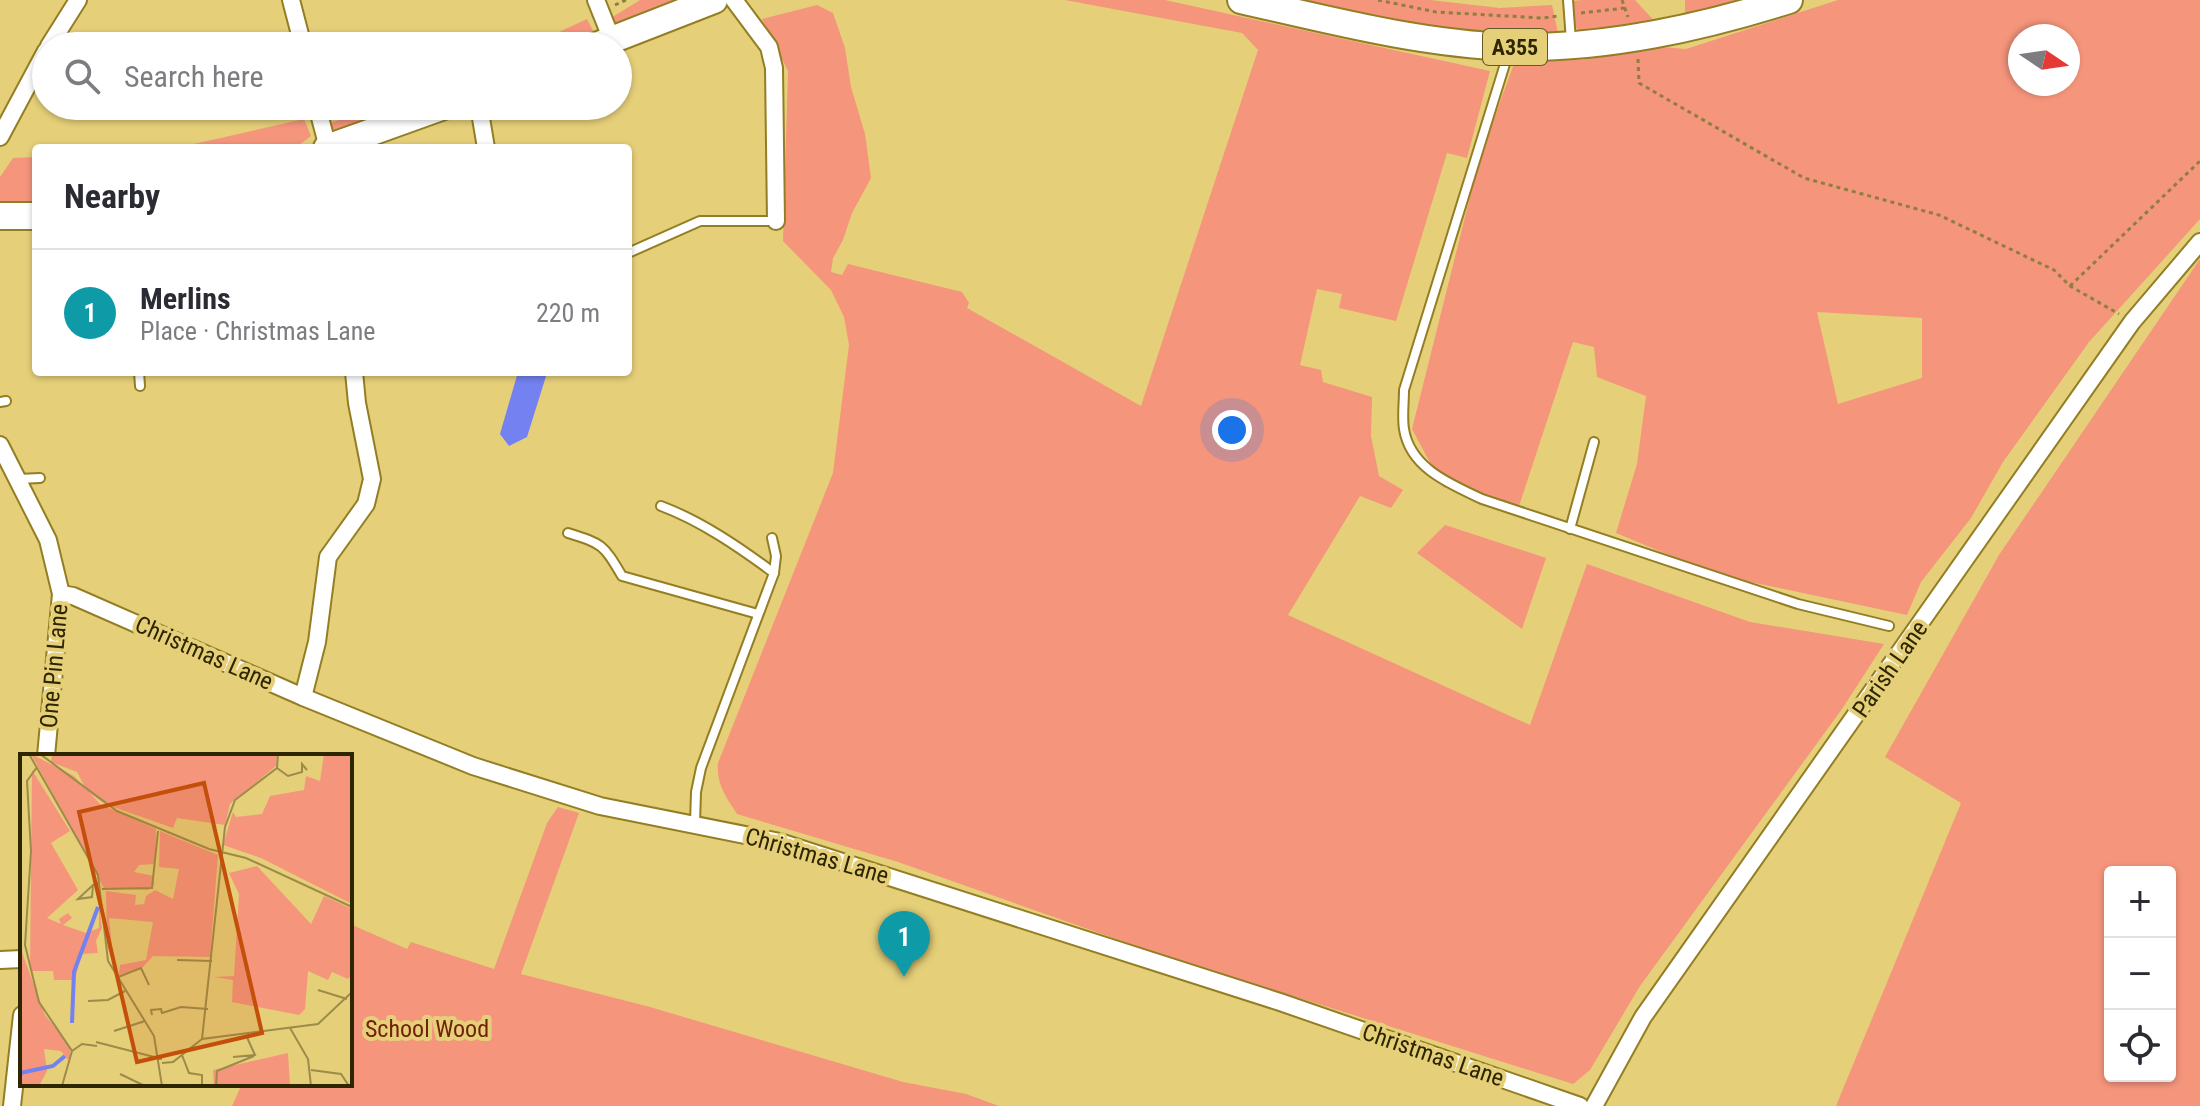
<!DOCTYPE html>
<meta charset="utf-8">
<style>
:root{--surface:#fff;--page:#f2f2f3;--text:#2b2b33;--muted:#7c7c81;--line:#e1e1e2;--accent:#0b8043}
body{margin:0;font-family:"Roboto Condensed",sans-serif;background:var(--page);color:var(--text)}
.controls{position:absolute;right:24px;bottom:24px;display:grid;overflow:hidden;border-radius:8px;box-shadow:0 2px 6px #0004}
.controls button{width:72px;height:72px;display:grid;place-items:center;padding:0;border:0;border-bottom:2px solid var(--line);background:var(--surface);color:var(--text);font:40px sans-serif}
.compass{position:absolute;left:2008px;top:24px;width:72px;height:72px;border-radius:50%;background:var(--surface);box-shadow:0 2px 6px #0004;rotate:103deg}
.you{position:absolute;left:1232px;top:430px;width:28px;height:28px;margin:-20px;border:6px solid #fff;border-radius:50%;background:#1a73e8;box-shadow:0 0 0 12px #1a73e833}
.badge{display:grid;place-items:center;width:52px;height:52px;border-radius:50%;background:var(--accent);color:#fff;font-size:26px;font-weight:700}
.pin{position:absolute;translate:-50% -66px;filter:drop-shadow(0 2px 4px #0008)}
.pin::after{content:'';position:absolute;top:42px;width:28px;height:24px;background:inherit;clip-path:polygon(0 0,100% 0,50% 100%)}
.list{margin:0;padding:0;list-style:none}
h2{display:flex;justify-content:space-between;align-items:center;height:104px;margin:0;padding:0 32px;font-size:34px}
h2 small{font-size:26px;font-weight:400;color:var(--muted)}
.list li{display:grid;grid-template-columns:52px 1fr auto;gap:24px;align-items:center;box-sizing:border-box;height:128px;padding:0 32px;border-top:2px solid var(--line)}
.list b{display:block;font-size:30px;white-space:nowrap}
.list p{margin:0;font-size:26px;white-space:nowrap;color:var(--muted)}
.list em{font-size:26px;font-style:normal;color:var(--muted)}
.icon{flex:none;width:44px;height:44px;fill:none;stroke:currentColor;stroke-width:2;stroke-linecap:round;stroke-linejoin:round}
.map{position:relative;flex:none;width:2200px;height:1106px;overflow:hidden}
.search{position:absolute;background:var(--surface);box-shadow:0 2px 6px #0004;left:32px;top:32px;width:600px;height:88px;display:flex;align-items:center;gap:20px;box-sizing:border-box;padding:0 28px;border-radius:44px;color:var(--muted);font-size:30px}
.panel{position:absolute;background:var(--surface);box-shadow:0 2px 6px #0004;left:32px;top:144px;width:600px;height:232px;border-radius:8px}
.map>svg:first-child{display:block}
.green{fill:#f5957c;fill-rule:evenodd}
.water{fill:#7481f0}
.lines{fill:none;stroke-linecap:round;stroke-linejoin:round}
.service-casing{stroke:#937e23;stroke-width:12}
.minor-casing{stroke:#937e23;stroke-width:20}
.primary-casing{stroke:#937e23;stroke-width:30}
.path{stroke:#8e7e40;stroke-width:3;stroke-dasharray:4 4;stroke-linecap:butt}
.service{stroke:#fff;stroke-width:8}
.minor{stroke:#fff;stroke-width:16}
.primary{stroke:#fff;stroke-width:26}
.labels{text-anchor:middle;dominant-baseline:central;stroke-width:8;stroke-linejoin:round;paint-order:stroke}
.shield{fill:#e5cf79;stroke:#655925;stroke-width:2}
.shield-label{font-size:22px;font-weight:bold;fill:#2e2601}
.street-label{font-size:24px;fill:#2e2601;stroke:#e5cf79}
.park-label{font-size:24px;fill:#71200a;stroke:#e5cf79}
.inset-river{fill:none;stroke:#7481f0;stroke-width:4}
.inset-road{fill:none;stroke:#9c8b49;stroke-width:2}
.view{fill:#c34f0a;fill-opacity:0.15;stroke:#c34f0a;stroke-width:4}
.inset-edge{fill:none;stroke:#2e2601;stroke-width:4}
</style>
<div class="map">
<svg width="2200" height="1106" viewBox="0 0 2200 1106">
<rect width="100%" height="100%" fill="#e5cf79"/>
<g class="green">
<polygon points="640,0 683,0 616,23 611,18"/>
<path d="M1065 0H1165L1490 71 1467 158 1447 153 1396 321 1339 308 1342 294 1317 289 1300 365 1321 370 1323 382 1372 397 1371 436 1379 476 1403 490 1391 508 1360 496 1288 615 1530 725 1587 564 1750 622 1884 644 1842 709 1640 986 1590 1070 1573 1084 1153 952 898 862 737 814C726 797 716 784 718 763L833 473 849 345 844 317 831 290 783 241 788 71 762 19 817 5 833 13 845 48 851 87 865 134 871 178 852 213 843 240 833 258 831 272 842 275 848 264 962 292 969 303 967 308 1141 406 1258 50 1242 33Z"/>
<polygon points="1293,0 1430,0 1500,8 1552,5 1558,33 1491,34 1396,24"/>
<polygon points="1582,0 1635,0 1658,25 1583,33 1574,26 1573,1"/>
<polygon points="1685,0 1753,0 1685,16"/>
<path d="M1838 0H2200V219L2089 342 2003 462 1971 518 1921 582 1907 615 1717 575 1616 533 1637 464 1646 396 1597 377 1594 347 1573 342 1519 506 1443 487 1412 429 1480 157 1515 61 1581 60 1661 47 1686 49ZM2020 36H2068V84H2020ZM1817 312 1922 318V378L1838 404Z"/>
<polygon points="587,19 593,31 563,46 550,43 546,38"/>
<polygon points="381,106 413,106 333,134 327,124"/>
<polygon points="304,119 311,136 295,148 150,148 194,144"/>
<polygon points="36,157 36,203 0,205 0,177 13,158"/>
<path d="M2200 259V1106H1836L1961 803 1885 757 1999 555ZM2110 872H2170V1076H2110Z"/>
<polygon points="1445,525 1546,558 1522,629 1417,553"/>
<polygon points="558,807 579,813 521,974 650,1007 903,1082 966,1094 999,1106 232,1106 242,1084 350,1084 350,924 407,949 411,942 494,969 547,823"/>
</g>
<polygon class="water" points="518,372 547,373 527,437 509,446 500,434"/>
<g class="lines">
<g class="service-casing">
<g id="service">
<polyline points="1568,0 1571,41"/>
<path d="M1509 51 1404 390C1404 403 1402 417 1404 429 1410 468 1450 484 1482 499L1798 604 1889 626"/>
<polyline points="628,253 700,221 776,221"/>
<polyline points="139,372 140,386"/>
<polyline points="0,402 6,401"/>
<polyline points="18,479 40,478"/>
<path d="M661 506C701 521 739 547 774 573"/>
<polyline points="1570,529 1594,442"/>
<path d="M568 533C603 544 603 544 622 576L758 614"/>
<polyline points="695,823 696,792 701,768 774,573 776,556 772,538"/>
</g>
</g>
<g class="minor-casing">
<g id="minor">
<polyline points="291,0 303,46"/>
<polyline points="596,0 612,40"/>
<polyline points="734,0 769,47 774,68 776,221"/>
<polyline points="49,46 78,0"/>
<polyline points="317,106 328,148"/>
<polyline points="479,106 486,148"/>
<polyline points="0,137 46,51"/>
<polyline points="0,445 48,540 61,594 46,756"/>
<polyline points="61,594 73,596 303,697 473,766 600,806 780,842 1280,1002 1580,1106"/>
<polyline points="303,697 317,642 328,557 366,504 372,479 357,403 354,372"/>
<polyline points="0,960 22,959"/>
<polyline points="12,1106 22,1015"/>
<polyline points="1594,1106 1643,1017 2132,322 2200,242"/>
</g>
</g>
<g class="primary-casing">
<g id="primary">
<path d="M1241 0C1329 20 1421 44 1512 47 1606 49 1700 28 1789 0"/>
<polyline points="596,46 714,0"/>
<polyline points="327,148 444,106"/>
<polyline points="0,216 36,216"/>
</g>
</g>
<g class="path">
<polyline points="1378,0 1436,12 1542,18 1558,16"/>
<polyline points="1622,0 1628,17"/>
<polyline points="615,5 626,0"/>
<polyline points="1581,13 1625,8"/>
<polyline points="1638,59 1639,83 1804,178 1939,215 2054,270 2070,286 2119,314"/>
<polyline points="2070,286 2200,161"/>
</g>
<use href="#service" class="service"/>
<use href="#minor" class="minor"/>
<use href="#primary" class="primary"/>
</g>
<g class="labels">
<rect class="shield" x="1483" y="29" width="64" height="36" rx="6"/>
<g class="shield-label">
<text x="1515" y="47">A355</text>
</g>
<g class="street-label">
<text transform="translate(204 653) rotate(24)">Christmas Lane</text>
<text transform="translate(54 666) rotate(-85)">One Pin Lane</text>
<text transform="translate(1890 669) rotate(-55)">Parish Lane</text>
<text transform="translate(817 856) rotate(16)">Christmas Lane</text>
<text transform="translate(1433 1055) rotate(19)">Christmas Lane</text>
</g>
<g class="park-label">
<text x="427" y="1029">School Wood</text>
</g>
</g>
<g transform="translate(20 754)">
<rect width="332" height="332" fill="#e5cf79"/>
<path d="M11 0 54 22 80 50 136 75 135 110 119 111 114 118 134 122V131L128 136 84 134ZM32 0H257L256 12 210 50 205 71 157 64 153 74 85 50 67 37 57 18 31 8ZM304 0H332V150L241 104 203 91 213 58 216 63 242 60 250 42 284 36 286 22 300 27ZM12 16 50 77 31 89 58 136 27 164 41 170 39 165 48 159 52 164 43 171 66 179 79 174V150L82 174 76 187 78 199 61 200 55 226H34L33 217H10ZM140 77 198 101 190 203 133 202 123 213 99 221 100 211 126 206 133 168 89 164 94 211 87 193 86 137 116 141 115 151 124 150 126 142 135 136 153 145 159 115 139 113ZM237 112 291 170 304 142 332 155V221L328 225 312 218 308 226 288 217 285 255 279 261 212 248 213 226 194 223 214 222 219 140 209 119ZM0 193 25 261 50 292V308L41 297 24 295 27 317 19 332H0ZM268 299 270 332H194L193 316Z" fill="#f5957c"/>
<path class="inset-river" d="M52 269 54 218 78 153M0 319 33 312 45 302"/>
<path class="inset-road" d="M9 0 78 121 88 207 134 282 142 332M20 0 97 57 189 95 226 104 332 153M17 13 7 27 11 97 5 191 19 248 52 297 42 332M257 14 268 22 282 18V10L287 16M73 131 58 145 72 143 73 131 78 129M82 135 132 134 138 77M157 206 192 207M98 223 121 214 129 231M298 236 327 245M68 247 88 246 105 237M132 261 131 256 141 255 142 259 161 253 188 255M270 274 288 305 291 332M94 277 125 267M182 285 205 73 215 46 257 14 258 0M76 288 142 305M52 297 62 290 77 292M162 301 169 319 182 321V332M213 303 235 301 225 279M142 309 153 308 182 285 298 270 332 238M291 316 321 320 329 332M100 320 125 332M196 332 197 317 234 302"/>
<path class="view" d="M184 29 242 279 117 308 59 58Z"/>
<rect width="332" height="332" class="inset-edge"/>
</g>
</svg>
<div class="controls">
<button>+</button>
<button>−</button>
<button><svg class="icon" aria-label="locate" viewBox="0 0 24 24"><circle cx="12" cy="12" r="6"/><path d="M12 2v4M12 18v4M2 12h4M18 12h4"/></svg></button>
</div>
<svg class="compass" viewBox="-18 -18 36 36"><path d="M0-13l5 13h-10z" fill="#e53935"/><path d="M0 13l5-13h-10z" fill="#7c7c81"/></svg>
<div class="you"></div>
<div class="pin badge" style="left:904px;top:977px;background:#0f9aa8">1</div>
<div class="search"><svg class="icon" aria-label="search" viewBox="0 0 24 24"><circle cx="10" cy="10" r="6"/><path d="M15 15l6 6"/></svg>Search here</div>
<section class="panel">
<h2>Nearby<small></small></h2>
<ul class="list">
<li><span class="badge" style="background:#0f9aa8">1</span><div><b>Merlins</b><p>Place · Christmas Lane</p></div><em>220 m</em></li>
</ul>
</section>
</div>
